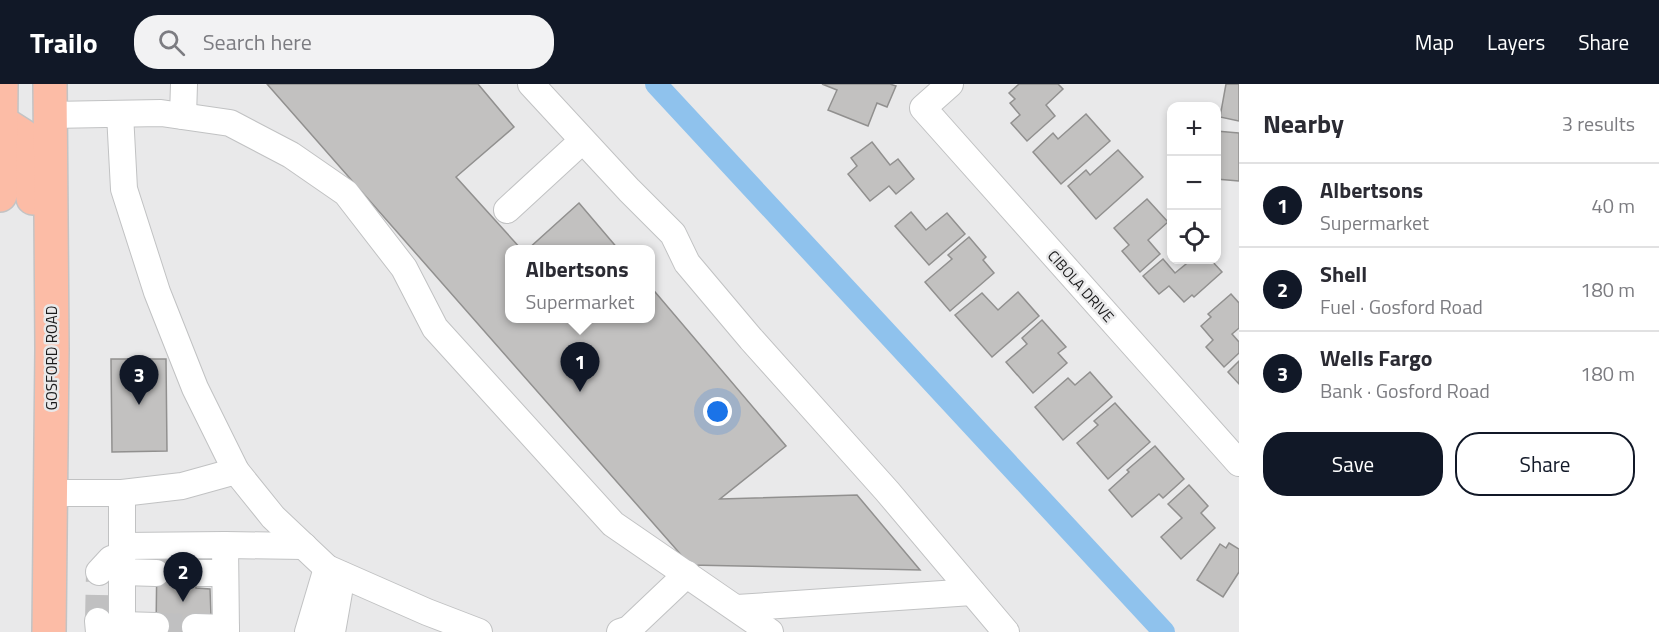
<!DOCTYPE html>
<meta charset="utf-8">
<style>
:root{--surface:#fff;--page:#f2f2f3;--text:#2b2b33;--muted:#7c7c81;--line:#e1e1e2;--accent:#111827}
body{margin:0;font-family:"Titillium Web",sans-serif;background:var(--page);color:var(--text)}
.controls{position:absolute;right:18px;top:18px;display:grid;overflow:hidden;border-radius:12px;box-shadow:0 3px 9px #0003}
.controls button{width:54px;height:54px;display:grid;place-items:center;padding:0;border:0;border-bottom:2px solid var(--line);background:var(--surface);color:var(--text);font:30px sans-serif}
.you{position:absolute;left:718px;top:328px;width:21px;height:21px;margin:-15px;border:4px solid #fff;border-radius:50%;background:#1a73e8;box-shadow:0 0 0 9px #1a73e833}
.badge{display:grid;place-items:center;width:39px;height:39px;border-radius:50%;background:var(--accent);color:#fff;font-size:20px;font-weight:700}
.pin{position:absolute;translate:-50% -50px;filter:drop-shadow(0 2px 3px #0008)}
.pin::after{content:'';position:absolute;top:32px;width:21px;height:18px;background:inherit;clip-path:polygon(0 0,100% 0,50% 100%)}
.popup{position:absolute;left:505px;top:161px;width:150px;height:78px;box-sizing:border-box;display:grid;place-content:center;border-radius:12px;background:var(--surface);filter:drop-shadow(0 2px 4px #0005);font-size:20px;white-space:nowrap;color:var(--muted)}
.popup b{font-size:22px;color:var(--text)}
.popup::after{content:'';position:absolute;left:50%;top:100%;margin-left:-12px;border:12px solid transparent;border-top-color:var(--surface)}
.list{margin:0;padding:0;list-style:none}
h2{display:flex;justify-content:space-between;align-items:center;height:78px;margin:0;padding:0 24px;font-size:26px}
h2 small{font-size:20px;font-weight:400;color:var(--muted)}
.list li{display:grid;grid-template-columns:39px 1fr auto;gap:18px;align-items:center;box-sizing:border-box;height:84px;padding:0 24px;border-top:2px solid var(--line)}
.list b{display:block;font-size:22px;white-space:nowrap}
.list p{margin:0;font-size:20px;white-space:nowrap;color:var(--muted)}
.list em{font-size:20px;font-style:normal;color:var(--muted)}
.actions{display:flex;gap:12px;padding:18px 24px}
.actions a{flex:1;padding:14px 0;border:2px solid var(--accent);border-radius:24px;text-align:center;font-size:21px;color:var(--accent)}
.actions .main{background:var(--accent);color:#fff}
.icon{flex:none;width:33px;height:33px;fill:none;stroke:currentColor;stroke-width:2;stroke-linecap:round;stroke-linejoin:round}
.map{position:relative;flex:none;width:1239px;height:548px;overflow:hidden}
header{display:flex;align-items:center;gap:36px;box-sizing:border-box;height:84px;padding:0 30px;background:var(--accent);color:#fff}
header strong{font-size:28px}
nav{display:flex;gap:33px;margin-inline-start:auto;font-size:21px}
.search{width:420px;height:54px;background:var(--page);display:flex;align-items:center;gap:15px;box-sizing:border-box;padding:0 21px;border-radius:24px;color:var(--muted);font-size:22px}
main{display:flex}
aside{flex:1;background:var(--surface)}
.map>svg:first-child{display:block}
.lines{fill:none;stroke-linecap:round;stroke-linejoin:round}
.canal{stroke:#8fc2ed;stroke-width:22}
.building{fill:#c2c1c0;stroke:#91908f;stroke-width:1.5}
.minor-tunnel{stroke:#c0c0c1;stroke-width:26;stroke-dasharray:26 13;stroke-linecap:butt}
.minor-casing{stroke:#c1c2c3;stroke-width:28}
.major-casing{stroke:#c3c3c4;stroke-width:36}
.minor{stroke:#fff;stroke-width:26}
.major{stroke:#fcbca6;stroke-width:33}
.labels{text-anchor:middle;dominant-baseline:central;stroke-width:5;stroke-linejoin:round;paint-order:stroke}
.street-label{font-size:15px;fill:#1a1a1b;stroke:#e9e9ea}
</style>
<header>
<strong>Trailo</strong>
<div class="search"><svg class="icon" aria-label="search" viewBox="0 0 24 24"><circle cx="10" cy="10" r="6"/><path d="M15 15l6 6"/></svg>Search here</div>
<nav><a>Map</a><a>Layers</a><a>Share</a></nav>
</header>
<main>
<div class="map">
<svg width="1239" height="548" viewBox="0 0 1239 548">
<rect width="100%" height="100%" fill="#e9e9ea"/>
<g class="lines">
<polyline class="canal" points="656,0 1164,548"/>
</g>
<g class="building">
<polygon points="267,0 478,0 514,43 456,93 522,166 510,166 510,234 650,234 650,202 786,362 720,415 857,411 920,486 690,481"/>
<polygon points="822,0 890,0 896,2 887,23 877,19 868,42 828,26 837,6"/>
<polygon points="1019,0 1058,0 1063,5 1046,21 1055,32 1027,57 1011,39 1020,31 1010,19 1015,15 1009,9"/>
<polygon points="1226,0 1239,0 1239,37 1220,33"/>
<polygon points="1086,30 1110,57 1061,100 1033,68 1053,49 1058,55"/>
<polygon points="1216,47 1239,49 1239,97 1216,95"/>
<polygon points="872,58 890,81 898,75 914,95 896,110 889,102 870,117 848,90 857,82 851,74"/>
<polygon points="1118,66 1143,93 1096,135 1068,102 1086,86 1090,91"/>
<polygon points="1147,115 1168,138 1148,156 1160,170 1140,188 1122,167 1129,161 1114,144"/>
<polygon points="579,119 619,166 527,166"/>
<polygon points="911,128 926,146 947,129 965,150 929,181 895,142"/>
<polygon points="969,153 986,173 983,176 994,189 950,227 925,198 952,175 948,171"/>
<polygon points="1163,175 1175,189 1191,176 1211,176 1222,188 1194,213 1192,211 1184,218 1169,202 1159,210 1143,192"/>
<polygon points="1018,208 1039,232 992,273 955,231 982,209 998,226"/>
<polygon points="1231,210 1239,219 1239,244 1232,250 1239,258 1239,269 1224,283 1206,263 1213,256 1201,242 1211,233 1208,230"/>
<polygon points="1042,236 1066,263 1058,269 1067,279 1033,309 1006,278 1027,260 1022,254"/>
<polygon points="111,275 166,275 167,367 112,368"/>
<polygon points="1239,277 1239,300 1228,288"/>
<polygon points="1090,288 1112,313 1063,356 1035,323 1068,294 1075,301"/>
<polygon points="1115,319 1150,358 1108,395 1077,359 1098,341 1094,337"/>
<polygon points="1155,362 1184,395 1163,414 1159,410 1132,433 1109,406 1129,388 1127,386"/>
<polygon points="1189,401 1208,422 1201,429 1215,444 1181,475 1161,453 1182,434 1168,420"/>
<polygon points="1229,459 1239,465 1239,488 1223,513 1197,496 1220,460 1226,464"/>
<polygon points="157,467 194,467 196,504 210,505 211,532 195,548 156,548"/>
</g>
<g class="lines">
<g class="minor-tunnel">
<polyline points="156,489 195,489"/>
<polyline points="98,537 99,488"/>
<polyline points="156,542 195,543"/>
</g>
<g class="minor-casing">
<g id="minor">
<polyline points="531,0 629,106 673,150 687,179 751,255 887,407 1006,548"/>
<polyline points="950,0 923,24 1239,379"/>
<polyline points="120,30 124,105 157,208 195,304 236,387 273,433 327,484 427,528 479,548"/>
<polyline points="50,31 161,29 230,39 291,71 346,109 404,184 435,244 613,440 770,548"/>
<polyline points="183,32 184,0"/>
<polyline points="507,126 582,57"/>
<polyline points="51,409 122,409 182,402 236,387"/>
<polyline points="122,409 122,548"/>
<polyline points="225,461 304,462"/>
<polyline points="123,462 225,461 226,548"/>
<polyline points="99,488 111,475 123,471"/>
<polyline points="123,488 156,489"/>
<polyline points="195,489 225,489"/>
<polyline points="737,524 972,508"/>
<polyline points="98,537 99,548"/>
<polyline points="122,541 156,542"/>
<polyline points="195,543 226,544"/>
<polyline points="308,548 327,484"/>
<polyline points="332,548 342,491"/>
<polyline points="620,548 629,545 687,490"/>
</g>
</g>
<g class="major-casing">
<g id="major">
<polyline points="1,38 23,52 33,114"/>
<polyline points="0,111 1,0"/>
<polyline points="49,548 52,265 50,0"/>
</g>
</g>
<use href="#minor" class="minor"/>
<use href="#major" class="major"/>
</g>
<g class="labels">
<g class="street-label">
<text transform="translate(1081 202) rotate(48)">CIBOLA DRIVE</text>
<text transform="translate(51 274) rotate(-90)">GOSFORD ROAD</text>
</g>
</g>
</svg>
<div class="controls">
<button>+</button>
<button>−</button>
<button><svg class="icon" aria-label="locate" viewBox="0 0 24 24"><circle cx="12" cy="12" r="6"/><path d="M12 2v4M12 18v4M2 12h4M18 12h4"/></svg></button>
</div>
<div class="you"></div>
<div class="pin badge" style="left:580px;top:308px">1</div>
<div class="popup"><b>Albertsons</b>Supermarket</div>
<div class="pin badge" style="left:183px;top:518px">2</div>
<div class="pin badge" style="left:139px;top:321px">3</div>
</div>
<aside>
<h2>Nearby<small>3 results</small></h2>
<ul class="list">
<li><span class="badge">1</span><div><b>Albertsons</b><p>Supermarket</p></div><em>40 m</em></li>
<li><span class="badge">2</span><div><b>Shell</b><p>Fuel · Gosford Road</p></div><em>180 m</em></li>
<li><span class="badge">3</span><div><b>Wells Fargo</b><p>Bank · Gosford Road</p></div><em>180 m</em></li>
</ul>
<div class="actions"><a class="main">Save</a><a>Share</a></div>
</aside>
</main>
